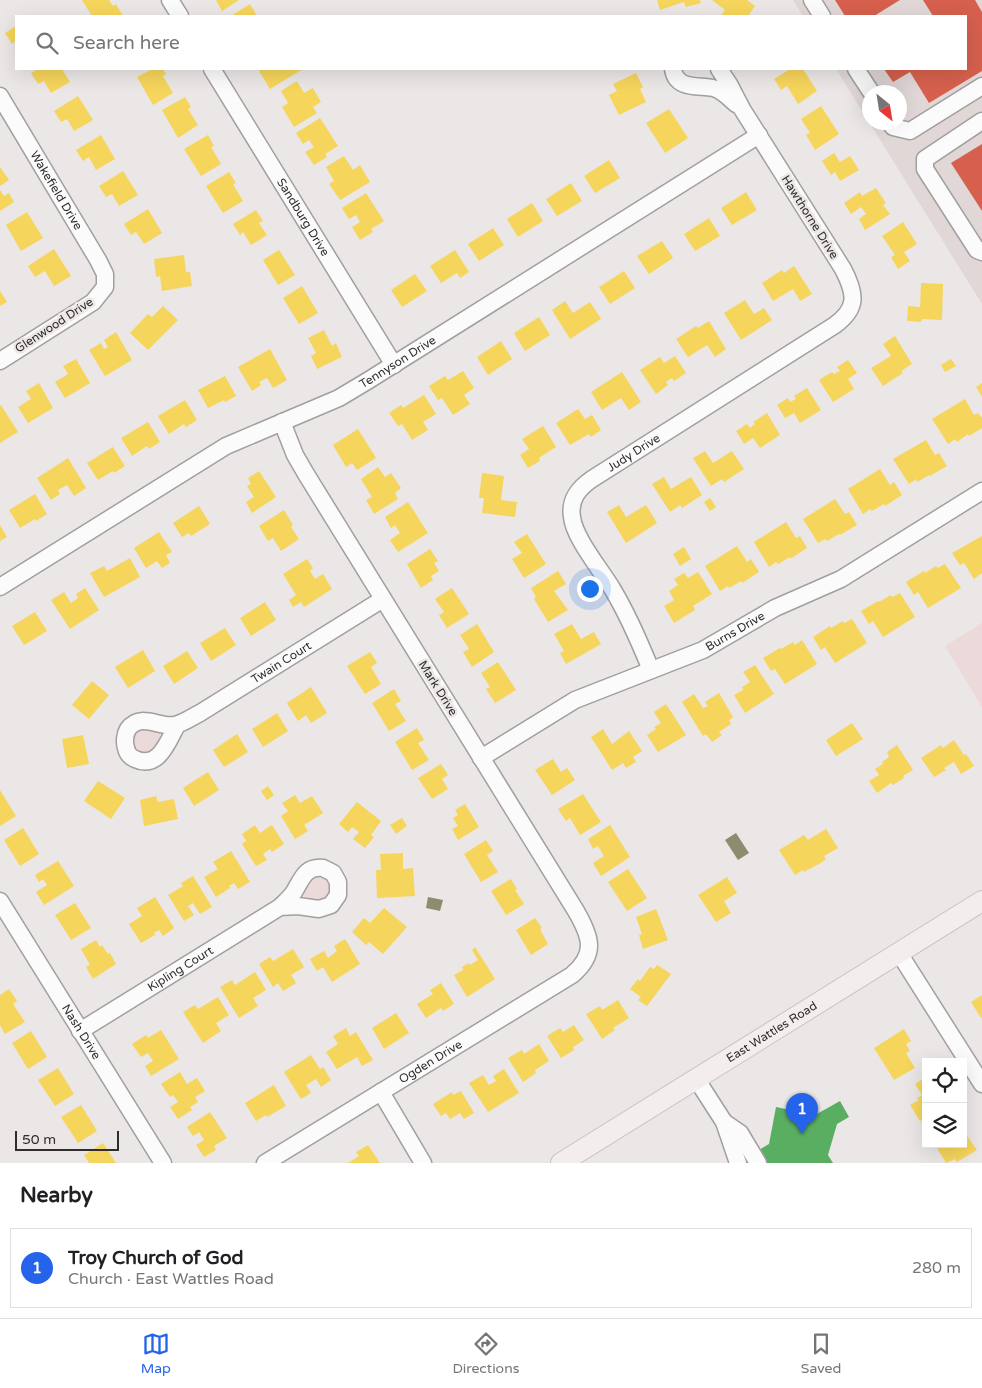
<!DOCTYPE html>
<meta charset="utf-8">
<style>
:root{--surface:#fff;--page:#f6f6f6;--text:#202124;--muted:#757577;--line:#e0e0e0;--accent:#2563eb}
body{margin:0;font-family:"Varela Round",sans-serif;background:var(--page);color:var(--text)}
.controls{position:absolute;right:15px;bottom:15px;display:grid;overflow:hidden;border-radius:0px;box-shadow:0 5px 20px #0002}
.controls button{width:45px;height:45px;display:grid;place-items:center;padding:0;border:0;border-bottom:1px solid var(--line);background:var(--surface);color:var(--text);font:25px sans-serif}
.compass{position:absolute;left:862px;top:85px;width:45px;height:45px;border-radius:50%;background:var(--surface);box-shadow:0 5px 20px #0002;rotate:150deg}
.scale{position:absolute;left:15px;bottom:12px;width:104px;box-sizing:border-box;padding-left:5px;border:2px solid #2e2c2c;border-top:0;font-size:14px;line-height:18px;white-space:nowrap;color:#2e2c2c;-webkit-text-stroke:4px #ece6e6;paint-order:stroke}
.you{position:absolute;left:589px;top:588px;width:18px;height:18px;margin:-12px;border:4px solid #fff;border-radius:50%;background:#1a73e8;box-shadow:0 0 0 8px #1a73e833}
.badge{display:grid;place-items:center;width:32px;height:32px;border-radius:50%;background:var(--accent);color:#fff;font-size:16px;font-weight:700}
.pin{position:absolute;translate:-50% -41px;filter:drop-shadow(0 1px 2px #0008)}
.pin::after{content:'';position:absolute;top:26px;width:18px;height:15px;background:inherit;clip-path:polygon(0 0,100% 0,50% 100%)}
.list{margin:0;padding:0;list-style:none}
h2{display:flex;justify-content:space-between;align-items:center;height:65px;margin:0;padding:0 20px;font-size:21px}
h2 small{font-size:16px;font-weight:400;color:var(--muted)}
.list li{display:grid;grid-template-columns:32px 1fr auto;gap:15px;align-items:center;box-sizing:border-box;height:80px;margin:0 10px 10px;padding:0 10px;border:1px solid var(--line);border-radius:0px}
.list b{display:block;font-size:19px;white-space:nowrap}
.list p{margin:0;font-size:16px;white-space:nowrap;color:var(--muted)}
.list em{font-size:16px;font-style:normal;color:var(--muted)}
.icon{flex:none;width:28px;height:28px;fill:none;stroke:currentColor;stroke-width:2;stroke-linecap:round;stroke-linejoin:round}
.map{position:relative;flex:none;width:982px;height:1163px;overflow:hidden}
.search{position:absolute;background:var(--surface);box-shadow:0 5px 20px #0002;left:15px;right:15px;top:15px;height:55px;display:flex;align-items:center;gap:12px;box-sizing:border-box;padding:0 18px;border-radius:0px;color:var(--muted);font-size:19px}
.sheet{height:155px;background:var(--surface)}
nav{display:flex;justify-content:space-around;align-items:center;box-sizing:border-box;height:70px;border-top:1px solid var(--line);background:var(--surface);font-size:14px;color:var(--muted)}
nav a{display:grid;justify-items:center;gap:2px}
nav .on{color:var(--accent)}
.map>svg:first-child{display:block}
.built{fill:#e1d7d7;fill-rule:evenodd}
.green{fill:#ecd9d9}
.homes{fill:#f6d55c}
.shops{fill:#d6604d}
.public{fill:#5aae61}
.industry{fill:#8c8c6e}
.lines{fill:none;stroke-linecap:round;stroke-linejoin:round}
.minor-casing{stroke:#a19f9f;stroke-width:19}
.major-casing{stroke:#c6c4c4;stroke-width:22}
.minor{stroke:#fcfbfb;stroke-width:16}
.major{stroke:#f4edee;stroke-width:20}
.labels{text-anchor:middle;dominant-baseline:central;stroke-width:5;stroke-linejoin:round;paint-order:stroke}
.street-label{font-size:12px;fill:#2e2c2c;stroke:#ece6e6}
</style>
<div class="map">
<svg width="982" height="1163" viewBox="0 0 982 1163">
<rect width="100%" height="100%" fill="#ebe7e7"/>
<path class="built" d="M793 0H982V304L836 69H966V16H803ZM870 92H900V122H870Z"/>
<g class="green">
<polygon points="982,623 982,707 945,646"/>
<path d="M142 729 157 731 161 735 156 748 146 754C131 749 126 737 142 729Z"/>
<path d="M313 876C340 875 335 905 312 900 307 899 305 898 303 893Z"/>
</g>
<g class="homes">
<polygon points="82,0 109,0 113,6 116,4 123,16 92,16"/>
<polygon points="216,0 239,0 222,11"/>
<polygon points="657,0 700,0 701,3 686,7 684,2 660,10"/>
<polygon points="712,0 747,0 755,6 748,16 720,16 725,10"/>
<polygon points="250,4 257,16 231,16"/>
<polygon points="16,26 16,41 12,44 5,33"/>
<polygon points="38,69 62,69 70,82 51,93 44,81 38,84 31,73"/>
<polygon points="152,69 163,69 166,74 163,76 173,93 153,105 137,77"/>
<polygon points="262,69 303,69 270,89 259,71"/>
<polygon points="790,69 803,69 817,91 798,104 787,86 781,90 774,79"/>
<polygon points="636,73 643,87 640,89 646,102 619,115 609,95 617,91 613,84"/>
<polygon points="297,81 304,93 313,88 321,102 313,107 317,113 294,127 282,107 288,103 281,91"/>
<polygon points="78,96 93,120 74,131 67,119 61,122 54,111"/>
<polygon points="185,97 191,107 188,109 198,125 178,138 162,110"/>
<polygon points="821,106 839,134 815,150 806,135 810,133 801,119"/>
<polygon points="669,109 688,138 665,153 646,123"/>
<polygon points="320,118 338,146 325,154 327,157 314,165 305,152 314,147 309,140 303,144 296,133"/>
<polygon points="101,135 115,159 96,170 89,157 83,161 76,150"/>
<polygon points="208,135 214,146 211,147 221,164 201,176 184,149"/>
<polygon points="834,153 840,162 850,156 859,170 840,181 835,172 831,175 822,161"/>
<polygon points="344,156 353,170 360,165 370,182 340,200 329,184 334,181 326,167"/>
<polygon points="609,160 620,178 595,193 584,176"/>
<polygon points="0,167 9,180 0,186"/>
<polygon points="123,171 138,195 119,206 112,194 106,197 99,186"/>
<polygon points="229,172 236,183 233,184 243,201 223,213 206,186"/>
<polygon points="571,183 582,201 557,216 546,199"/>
<polygon points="876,188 886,203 883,205 890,214 865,230 859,219 866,214 861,207 851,214 844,203 860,192 862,196"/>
<polygon points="0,190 4,196 9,193 14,202 0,211"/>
<polygon points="746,192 757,210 732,225 721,208"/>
<polygon points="366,193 384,221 371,229 373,232 360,240 352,227 360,222 356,215 349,219 342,208"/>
<polygon points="532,203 543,221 518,237 507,219"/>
<polygon points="148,209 162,233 144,244 136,232 131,235 124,224"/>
<polygon points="256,210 263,221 259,223 267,235 251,245 243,232 240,235 233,224"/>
<polygon points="27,212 43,238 21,251 6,225"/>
<polygon points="709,218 720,236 695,251 684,234"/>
<polygon points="903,222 917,244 904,252 910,261 898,269 891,257 895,255 882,236"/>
<polygon points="493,228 504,245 479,261 468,244"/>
<polygon points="662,241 673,258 649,274 637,256"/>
<polygon points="54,249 71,276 54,286 45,271 35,277 28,266"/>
<polygon points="279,250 295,275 278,285 263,260"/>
<polygon points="455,250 469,272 460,278 457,273 441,283 430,266"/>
<polygon points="184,255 186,272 190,272 192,286 162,291 160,276 156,277 154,259"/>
<polygon points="794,266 812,294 800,301 793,289 773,301 762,283 782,270 784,273"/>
<polygon points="624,271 635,288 610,304 599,287"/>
<polygon points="415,274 427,291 402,307 391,290"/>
<polygon points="921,283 943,284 942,320 922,319 921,322 907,321 908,306 920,307"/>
<polygon points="302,286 318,313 299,324 283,298"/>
<polygon points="0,291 7,302 0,306"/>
<polygon points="745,300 754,314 764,308 772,320 741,340 724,313"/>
<polygon points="565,301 573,313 590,302 601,319 570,339 552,310"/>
<polygon points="163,306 178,320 148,350 130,333 148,314 152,317"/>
<polygon points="539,317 550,335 525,351 514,333"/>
<polygon points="709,321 726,349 715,357 707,345 688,357 676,339 696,326 698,328"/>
<polygon points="324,330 332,346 336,343 342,357 317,369 311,356 316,353 308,338"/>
<polygon points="116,332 132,360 105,376 89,350 101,343 104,349 108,347 104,340"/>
<polygon points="895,336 912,364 901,371 903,373 883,386 871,368 891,356 883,344"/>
<polygon points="501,341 512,359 488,375 477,357"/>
<polygon points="270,349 287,380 273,388 267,378 259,382 261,385 252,391 238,367"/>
<polygon points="675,356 686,373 674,381 672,378 666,382 668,385 656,394 640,370 660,357 664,363"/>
<polygon points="76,359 90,383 65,398 55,382 68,374 63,366"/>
<polygon points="951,359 956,366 945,372 941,365"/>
<polygon points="848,360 857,373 848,379 854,389 833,402 819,380 832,372 834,374 840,371 837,367"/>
<polygon points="463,371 474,388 464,395 470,404 453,415 442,398 438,400 429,386 445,376 448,380"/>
<polygon points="622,372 641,402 629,410 621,398 602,410 591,392"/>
<polygon points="225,376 236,396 225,402 224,400 208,408 198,390"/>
<polygon points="39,383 53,408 28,423 18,407 31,399 26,391"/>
<polygon points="982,383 982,397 976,387"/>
<polygon points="807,388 821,410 800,423 794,413 785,418 777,405 788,398 790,402 796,399 794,396"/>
<polygon points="424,395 436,414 423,422 428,430 412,440 402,424 398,426 389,413 401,405 403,408"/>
<polygon points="965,399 974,415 978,413 982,418 982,428 969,436 968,434 957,442 955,439 948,444 932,419"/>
<polygon points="185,400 197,420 186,427 184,424 169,434 158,416"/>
<polygon points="1,405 18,432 0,443 0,406"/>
<polygon points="578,409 585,419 592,415 601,430 591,437 589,434 570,445 556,423"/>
<polygon points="767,413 780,435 760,448 753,438 744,444 736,431 747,424 750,428 755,424 753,422"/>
<polygon points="148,422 160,442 149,449 147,446 132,456 121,438"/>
<polygon points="543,426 556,447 539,458 540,461 528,468 520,455 529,449 522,439"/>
<polygon points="358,429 376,458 357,470 352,463 346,467 333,445"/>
<polygon points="926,440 935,455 939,453 947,466 930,476 929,475 917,482 916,479 909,484 893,459"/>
<polygon points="113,447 125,466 114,473 113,471 98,480 87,463"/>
<polygon points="705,451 713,463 732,451 744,469 724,482 722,479 711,486 693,458"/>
<polygon points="68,458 86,488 74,496 67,485 58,490 60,494 51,500 37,478"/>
<polygon points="378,467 385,477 391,473 401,488 395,493 398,499 374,514 366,500 372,497 361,479"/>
<polygon points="880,469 890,485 894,482 902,495 885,506 884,504 872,511 870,509 863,514 848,489"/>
<polygon points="259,471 276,497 252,513 246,502 254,497 247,486 251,484 248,478"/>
<polygon points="482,473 504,476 501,500 517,502 515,517 482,513 484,498 479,498"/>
<polygon points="664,477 671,489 691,477 702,495 682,508 680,505 670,512 652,484"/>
<polygon points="35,494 47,514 36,521 35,519 20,528 9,510"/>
<polygon points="710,498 716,507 710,511 704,502"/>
<polygon points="835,499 845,514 849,512 857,525 840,535 839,534 827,541 825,539 818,543 803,519"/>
<polygon points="408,502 428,533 398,552 390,540 400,533 395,525 391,528 385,517"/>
<polygon points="619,505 626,517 646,505 657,523 626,543 607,512"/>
<polygon points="199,506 210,524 191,536 189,533 182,537 173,523"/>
<polygon points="284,510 293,525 291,527 299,539 281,551 273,538 268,541 259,526"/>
<polygon points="786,522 796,538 800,536 807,548 790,559 790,557 778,564 776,562 769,567 754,542"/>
<polygon points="0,525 7,537 0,541"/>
<polygon points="159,532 172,552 166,555 170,563 162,568 157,561 146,568 134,548"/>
<polygon points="527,534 546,564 524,578 512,559 522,553 514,542"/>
<polygon points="982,536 982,573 974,579 964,563 960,565 952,553"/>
<polygon points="737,546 747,562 751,559 759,572 742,583 741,581 729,588 728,586 720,591 705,566"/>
<polygon points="684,547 691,559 680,566 673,554"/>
<polygon points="430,549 438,561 434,563 439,571 431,576 433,580 421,588 407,564"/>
<polygon points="130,558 140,577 104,597 90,573 104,566 107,571"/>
<polygon points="307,559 313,568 310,571 315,579 323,574 332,589 304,607 301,602 293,607 289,600 296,595 283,574"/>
<polygon points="945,564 961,588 928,608 918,592 914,595 906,582 924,571 925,573 936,566 938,568"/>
<polygon points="558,571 566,584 554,591 568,610 548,622 534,599 536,597 531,588"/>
<polygon points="698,572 712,594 693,606 695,610 674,623 664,606 674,600 669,591 678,585 674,579 684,573 688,578"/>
<polygon points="85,588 99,610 70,629 51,600 64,592 71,603 78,598 76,594"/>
<polygon points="452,588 469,614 447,628 439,615 444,612 435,599"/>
<polygon points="900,593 915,617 883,637 873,621 869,624 861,611 878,601 879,602 891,595 892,597"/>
<polygon points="265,602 276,620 251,636 240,618"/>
<polygon points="35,612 47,631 24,645 12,626"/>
<polygon points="852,619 867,643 835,663 825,647 821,650 813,637 830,626 831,628 843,621 844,623"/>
<polygon points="477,624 494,652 472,667 463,652 469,649 460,635"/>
<polygon points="572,624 581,639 594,632 601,644 566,664 560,653 564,651 554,634"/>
<polygon points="225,628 236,645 211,661 200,643"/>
<polygon points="802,640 817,664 785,684 775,669 771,671 763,658 780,648 781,649 793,642 795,645"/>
<polygon points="143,650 155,671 128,688 115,667"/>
<polygon points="187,651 198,668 174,684 163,666"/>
<polygon points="370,652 377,663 371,667 381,684 365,694 347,666"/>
<polygon points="498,662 516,690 495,703 486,689 490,687 481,673"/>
<polygon points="755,665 774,694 745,713 734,695 743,690 742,687 750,682 743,672"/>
<polygon points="92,681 109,695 89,719 72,705"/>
<polygon points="311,687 327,713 311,723 306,715 298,721 287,703"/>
<polygon points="394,689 401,701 395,704 406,721 389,731 372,703"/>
<polygon points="719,693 733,717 729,720 731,724 719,732 722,735 712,742 706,734 703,736 682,702 694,694 703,708 708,706 705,702"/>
<polygon points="666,704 686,735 658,752 647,735 656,729 654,727 661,723 654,712"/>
<polygon points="277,713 288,731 263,747 252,729"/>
<polygon points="852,723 863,739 836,756 826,740"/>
<polygon points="417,728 424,740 418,743 429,760 412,770 395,742"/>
<polygon points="603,729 612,744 629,731 642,751 633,757 636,762 626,768 623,763 612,770 591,737"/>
<polygon points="237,734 248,752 224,767 213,750"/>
<polygon points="83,735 89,764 67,768 62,739"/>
<polygon points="954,740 964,755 966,754 974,766 961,774 954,762 944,768 946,770 934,777 921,758 941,745 943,748"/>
<polygon points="897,745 913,770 903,776 904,778 893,785 891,783 877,793 869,781 879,775 875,769 883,764 882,762 889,757 887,752"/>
<polygon points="553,759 561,772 567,768 575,780 552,795 535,770"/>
<polygon points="441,764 448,775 442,779 448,789 432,799 418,778"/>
<polygon points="208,772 219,790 194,806 183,788"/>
<polygon points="98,781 125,798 111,819 84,801"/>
<polygon points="268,786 274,795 267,800 261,791"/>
<polygon points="0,790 16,816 0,826"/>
<polygon points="583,794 601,822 580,835 570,818 566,821 558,809"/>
<polygon points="295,795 300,803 312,796 323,813 304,825 308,831 295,839 281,816 288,811 282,803"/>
<polygon points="156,796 158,802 174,799 178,819 144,826 140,800"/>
<polygon points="357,802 381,821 371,835 374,837 365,848 353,839 359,832 352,827 348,832 339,824"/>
<polygon points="465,804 479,827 458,840 452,829 458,826 453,818 458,815 455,810"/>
<polygon points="402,818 407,826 396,834 390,825"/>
<polygon points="255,825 260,833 272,825 284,844 272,852 270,849 263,854 267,860 256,866 242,844 246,841 242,834"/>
<polygon points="610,825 630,857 601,876 593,863 604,856 598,846 593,849 588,839"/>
<polygon points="23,828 39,854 20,866 4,840"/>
<polygon points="826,829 838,848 824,856 826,859 819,864 804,872 803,870 795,875 779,850 804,835 808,840"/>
<polygon points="486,840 493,851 487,855 498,872 481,882 464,854"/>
<polygon points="231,851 250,882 238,889 234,883 229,886 230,888 216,897 204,877 218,869 213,862"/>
<polygon points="403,853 403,869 413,868 415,896 377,898 376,870 381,870 380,854"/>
<polygon points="58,861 74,886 44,905 36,892 47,885 43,879 39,882 35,875"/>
<polygon points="628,869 647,898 627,911 608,882"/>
<polygon points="193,876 212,907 200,914 193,903 188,906 194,915 184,921 168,895 183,886 181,883"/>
<polygon points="727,877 737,893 724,901 731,913 716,922 698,895"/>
<polygon points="511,879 517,889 515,890 524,904 506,915 491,891"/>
<polygon points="155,897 174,928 163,936 159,930 154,933 155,935 141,943 129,924 142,916 137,908"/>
<polygon points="75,903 91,928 71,940 55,915"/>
<polygon points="384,908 407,927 383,954 369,942 366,945 352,932 364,918 370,923"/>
<polygon points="656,909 668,940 643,949 639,935 642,934 636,917"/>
<polygon points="535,918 542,928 540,929 548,944 531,955 516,930"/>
<polygon points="345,939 360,964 332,982 323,967 317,971 310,959 324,951 328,958 337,951 334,946"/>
<polygon points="96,940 100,947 102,945 108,954 110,953 116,964 93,979 86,967 90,965 81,949"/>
<polygon points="475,947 495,979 467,997 454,975 463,970 462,967 469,963 470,965 478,960 472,950"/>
<polygon points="293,949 304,967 291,975 296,983 283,991 278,983 273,987 259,964 270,957 273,961"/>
<polygon points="657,965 671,974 647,1006 638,1000 641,997 630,989 638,979 640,981 650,967 654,969"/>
<polygon points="255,972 266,990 253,998 258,1006 239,1018 220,987 232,980 235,985"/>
<polygon points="441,983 454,1004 443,1011 441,1008 426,1018 417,1004 433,994 430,990"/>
<polygon points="9,989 17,1001 13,1004 25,1022 5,1034 0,1025 0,995"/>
<polygon points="982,995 982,1017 981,1018 971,1002"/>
<polygon points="218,997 229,1015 216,1023 221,1031 203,1043 183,1012 195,1005 198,1009"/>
<polygon points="618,1000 629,1018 613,1028 615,1030 602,1039 586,1014 600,1006 602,1010"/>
<polygon points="396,1013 409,1033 384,1049 372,1028"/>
<polygon points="574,1025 584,1040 573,1047 574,1050 561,1058 547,1036 560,1028 563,1032"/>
<polygon points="346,1028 350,1036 356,1032 373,1060 362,1066 357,1057 337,1069 326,1052 338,1044 333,1036"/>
<polygon points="904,1029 911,1041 906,1044 910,1051 906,1053 915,1068 894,1080 874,1048"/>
<polygon points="161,1030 179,1059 151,1076 145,1066 153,1061 148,1053 141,1057 132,1044 146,1035 148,1038"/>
<polygon points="31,1031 47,1057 28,1069 12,1043"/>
<polygon points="539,1044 549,1061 535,1070 536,1073 523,1082 508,1058 522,1050 524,1054"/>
<polygon points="311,1055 320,1069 323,1067 331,1080 321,1087 316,1079 306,1085 311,1093 301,1099 284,1072"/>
<polygon points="58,1068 74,1094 55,1106 38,1080"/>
<polygon points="504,1069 519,1093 488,1112 469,1083 483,1075 489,1085 496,1081 493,1076"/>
<polygon points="180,1072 187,1084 197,1078 205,1091 195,1097 198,1102 190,1107 192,1110 178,1119 170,1107 178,1102 173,1095 170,1097 161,1084"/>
<polygon points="926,1077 926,1118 920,1121 910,1105 919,1100 917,1098 922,1095 915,1084"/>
<polygon points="274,1085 286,1106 267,1117 266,1115 256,1121 245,1103"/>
<polygon points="461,1091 474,1113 464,1119 460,1113 450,1119 446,1113 441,1116 433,1104 452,1092 453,1095"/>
<polygon points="81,1105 97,1131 78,1143 61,1117"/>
<polygon points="210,1112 227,1138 214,1146 216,1150 204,1157 196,1145 204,1140 199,1132 193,1136 187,1127"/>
<polygon points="963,1130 977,1150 957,1162 955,1159 946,1163 937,1148 943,1144 963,1144"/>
<polygon points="103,1143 116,1163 89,1163 84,1155"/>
<polygon points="368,1145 380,1163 348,1163 359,1156 356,1152"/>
</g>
<g class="shops">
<polygon points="835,0 900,0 874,16 845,16"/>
<polygon points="923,0 975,0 982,12 982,71 929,103 910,72 893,82 884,69 966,69 966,16 933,16"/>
<polygon points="982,144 982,211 951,163"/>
</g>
<polygon class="public" points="840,1101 849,1117 837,1124 828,1155 833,1163 747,1163 745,1158 769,1144 776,1107 815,1115"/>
<g class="industry">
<polygon points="736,833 749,853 738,860 725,840"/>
<polygon points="428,897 443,900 440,911 426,908"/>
</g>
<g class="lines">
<g class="minor-casing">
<g id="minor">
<polyline points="170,0 180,16"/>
<polyline points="812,0 822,16"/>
<path id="s1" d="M212 69 394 365"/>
<path d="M673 69C676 90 698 85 713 88 722 90 729 98 736 104"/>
<polyline points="856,69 871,92"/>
<path id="s2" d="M0 96 98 260 105 274V287L93 302 0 361"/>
<polyline points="982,121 925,159 925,169 977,250 982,252"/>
<polyline points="890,122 893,127 910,131 982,86"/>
<path id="s3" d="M0 587 226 446 339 398 369 380 759 135"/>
<path id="s4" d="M651 670C640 643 628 615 613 590 602 571 574 538 572 517 569 499 579 488 592 479L835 325C858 308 856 294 843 269L742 109 729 84 719 69"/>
<path id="s5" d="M177 725C168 741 159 770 135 759 130 757 127 753 126 748 124 742 125 734 128 729 141 712 159 728 175 725 184 723 192 717 200 713L383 599"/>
<path id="s6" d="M481 758 575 700 703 650 775 608 841 579 982 491"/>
<path id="s7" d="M0 901 163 1163"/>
<polyline points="899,953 982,1084"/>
<path id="s8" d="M80 1031 280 907 298 906 319 909 331 905 338 895V882L333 873 323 868C305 866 302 879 294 892 290 898 284 903 280 907"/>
<polyline points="697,1080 724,1122 738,1163"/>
<polyline points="381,1092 423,1163"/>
<polyline points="724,1122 740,1133 758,1163"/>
<path id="s9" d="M265 1163 572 975C597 954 591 937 576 911L306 474 295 455 282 422"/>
</g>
</g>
<g class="major-casing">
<g id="major">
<path id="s10" d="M561 1163 982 901"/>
</g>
</g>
<use href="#minor" class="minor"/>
<use href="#major" class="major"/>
</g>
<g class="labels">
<g class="street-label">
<text stroke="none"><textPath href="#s2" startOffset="110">Wakefield Drive</textPath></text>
<text stroke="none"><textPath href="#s1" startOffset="174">Sandburg Drive</textPath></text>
<text transform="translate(810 217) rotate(58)">Hawthorne Drive</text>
<text transform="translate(54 325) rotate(-33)">Glenwood Drive</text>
<text stroke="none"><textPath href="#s3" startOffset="458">Tennyson Drive</textPath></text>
<text stroke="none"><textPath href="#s4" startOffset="268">Judy Drive</textPath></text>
<text stroke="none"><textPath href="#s6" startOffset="285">Burns Drive</textPath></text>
<text stroke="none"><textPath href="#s5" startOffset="269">Twain Court</textPath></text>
<text transform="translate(438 688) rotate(58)">Mark Drive</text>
<text stroke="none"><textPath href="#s8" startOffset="118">Kipling Court</textPath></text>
<text stroke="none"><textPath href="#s7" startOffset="154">Nash Drive</textPath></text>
<text stroke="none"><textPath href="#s10" startOffset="248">East Wattles Road</textPath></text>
<text stroke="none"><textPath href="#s9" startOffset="194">Ogden Drive</textPath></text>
</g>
</g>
</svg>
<div class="controls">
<button><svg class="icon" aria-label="locate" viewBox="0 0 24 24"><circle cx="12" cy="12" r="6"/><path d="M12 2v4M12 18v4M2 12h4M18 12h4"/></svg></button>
<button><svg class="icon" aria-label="layers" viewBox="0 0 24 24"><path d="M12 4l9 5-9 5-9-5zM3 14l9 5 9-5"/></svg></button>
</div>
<svg class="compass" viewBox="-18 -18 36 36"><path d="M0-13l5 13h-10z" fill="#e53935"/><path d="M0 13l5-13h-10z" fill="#757577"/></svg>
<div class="scale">50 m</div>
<div class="you"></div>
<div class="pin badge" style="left:802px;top:1134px">1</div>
<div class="search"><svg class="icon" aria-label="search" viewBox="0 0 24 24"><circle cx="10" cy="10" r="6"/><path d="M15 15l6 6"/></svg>Search here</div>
</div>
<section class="sheet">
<h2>Nearby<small></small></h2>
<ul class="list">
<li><span class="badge">1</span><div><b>Troy Church of God</b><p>Church · East Wattles Road</p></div><em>280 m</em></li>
</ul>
</section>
<nav>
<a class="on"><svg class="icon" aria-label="map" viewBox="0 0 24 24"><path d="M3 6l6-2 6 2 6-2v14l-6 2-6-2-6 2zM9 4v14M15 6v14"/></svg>Map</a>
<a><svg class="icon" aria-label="directions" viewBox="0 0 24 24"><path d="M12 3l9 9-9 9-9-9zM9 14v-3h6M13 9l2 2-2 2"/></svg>Directions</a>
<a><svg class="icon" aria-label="saved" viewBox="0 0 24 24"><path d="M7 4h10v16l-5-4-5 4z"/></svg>Saved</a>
</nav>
